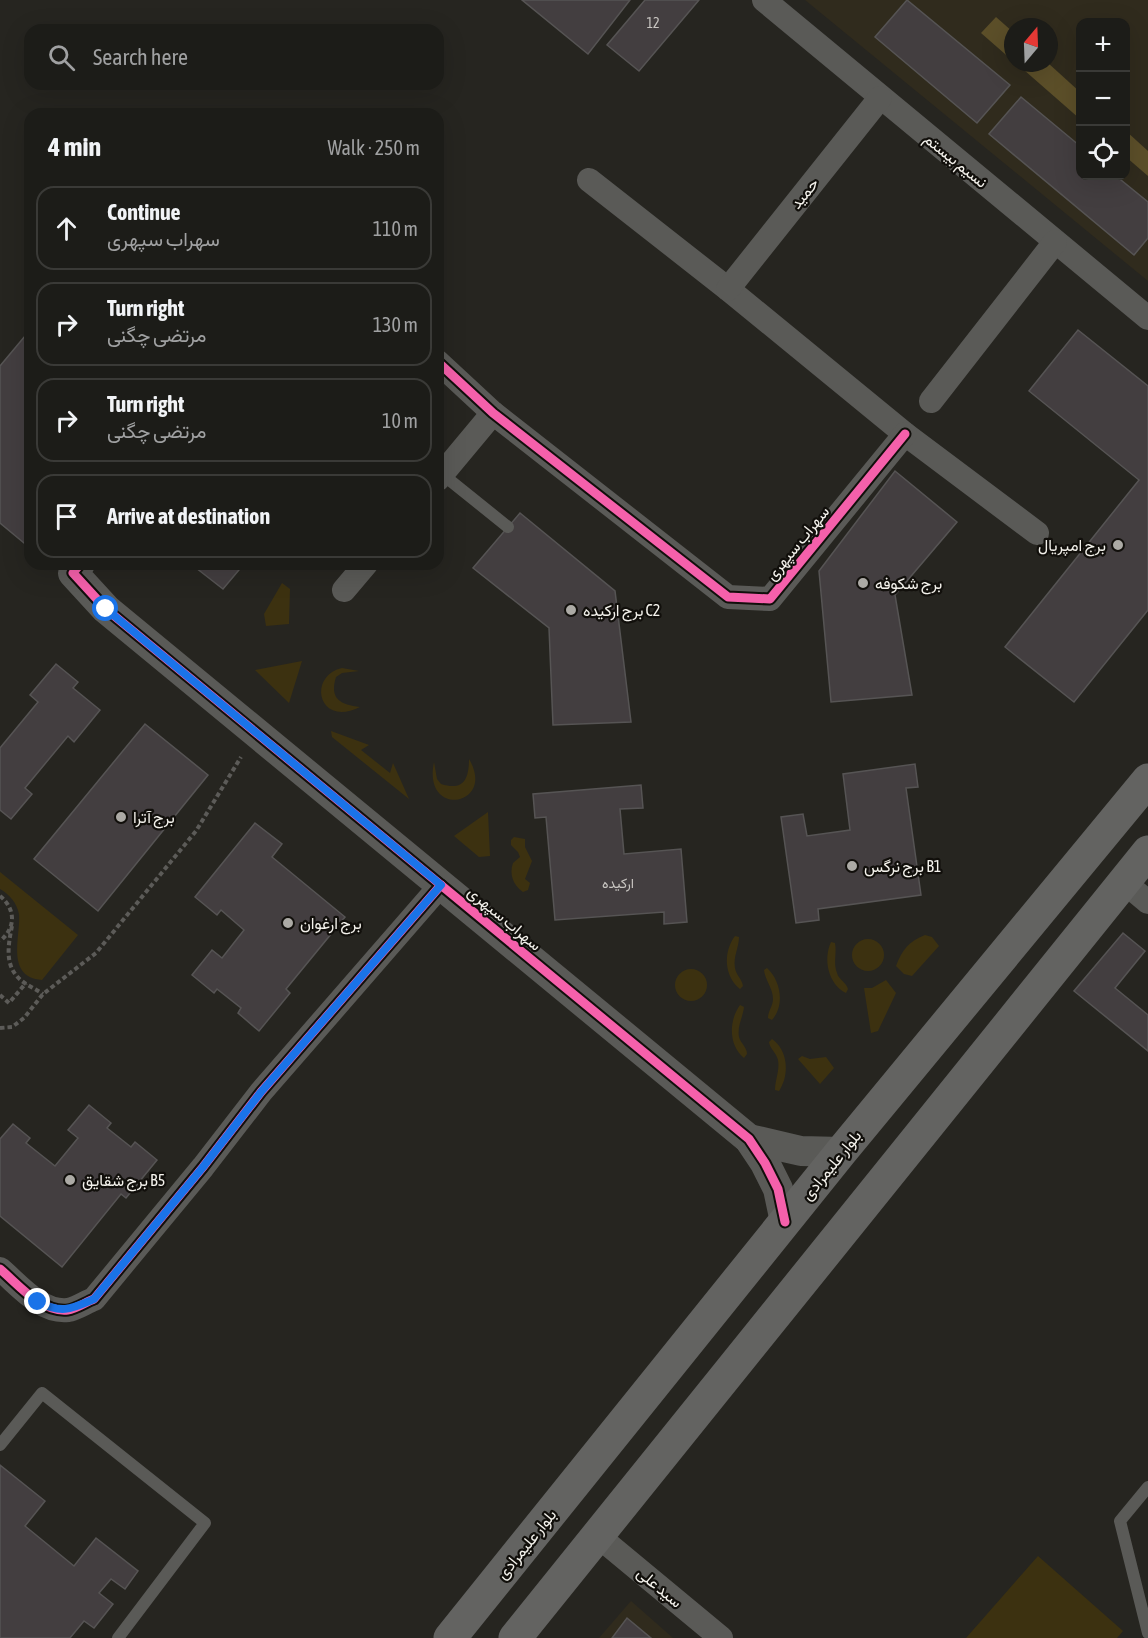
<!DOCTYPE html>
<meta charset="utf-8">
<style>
:root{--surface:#1c1c18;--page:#252521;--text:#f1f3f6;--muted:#a0a1a2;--line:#3a3a37}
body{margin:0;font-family:"Asap Condensed",Vazirmatn,sans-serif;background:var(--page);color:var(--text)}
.controls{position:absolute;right:18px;top:18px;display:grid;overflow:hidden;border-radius:12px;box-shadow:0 6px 24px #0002}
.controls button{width:54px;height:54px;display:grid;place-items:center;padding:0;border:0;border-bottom:2px solid var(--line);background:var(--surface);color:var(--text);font:30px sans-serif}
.compass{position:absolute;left:1004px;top:18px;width:54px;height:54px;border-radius:50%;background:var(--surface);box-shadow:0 6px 24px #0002;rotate:19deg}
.stop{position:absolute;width:18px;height:18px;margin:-14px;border:4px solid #1a73e8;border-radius:50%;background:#fff}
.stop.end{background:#1a73e8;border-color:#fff;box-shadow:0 2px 6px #0008}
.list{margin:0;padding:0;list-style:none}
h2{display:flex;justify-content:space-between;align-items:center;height:78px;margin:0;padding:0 24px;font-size:26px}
h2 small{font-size:20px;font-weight:400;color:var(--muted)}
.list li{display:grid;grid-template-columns:39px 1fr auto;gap:18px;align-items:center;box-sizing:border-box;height:84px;margin:0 12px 12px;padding:0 12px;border:2px solid var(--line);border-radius:18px}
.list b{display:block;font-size:22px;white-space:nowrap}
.list p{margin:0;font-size:20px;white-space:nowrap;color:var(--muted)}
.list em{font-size:20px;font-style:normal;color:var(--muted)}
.icon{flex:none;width:33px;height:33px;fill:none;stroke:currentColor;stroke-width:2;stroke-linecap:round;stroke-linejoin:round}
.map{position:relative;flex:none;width:1148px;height:1638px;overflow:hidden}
.search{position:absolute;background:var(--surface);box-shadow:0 6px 24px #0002;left:24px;top:24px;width:420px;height:66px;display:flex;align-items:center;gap:15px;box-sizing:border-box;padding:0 21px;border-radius:18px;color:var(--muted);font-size:22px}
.panel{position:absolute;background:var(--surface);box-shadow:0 6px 24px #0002;left:24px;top:108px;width:420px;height:462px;border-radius:18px}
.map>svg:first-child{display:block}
.built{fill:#302b1d;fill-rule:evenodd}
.green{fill:#3c3110}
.forest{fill:#5c4f29}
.building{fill:#433e40;stroke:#565454;stroke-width:1.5}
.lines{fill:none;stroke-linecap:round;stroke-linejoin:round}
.path{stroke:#5c5b58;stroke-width:4;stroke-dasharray:4.5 3;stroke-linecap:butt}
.service{stroke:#5a5a57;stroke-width:12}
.minor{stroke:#5a5a57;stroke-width:24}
.tertiary{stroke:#5a5a57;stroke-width:30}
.primary{stroke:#636361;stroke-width:33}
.cycleway-casing{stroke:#110f0b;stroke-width:13}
.cycleway{stroke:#f560ab;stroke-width:9}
.route{stroke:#1a73e8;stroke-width:8}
.poi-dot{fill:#acaaa5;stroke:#110f0b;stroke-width:2}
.labels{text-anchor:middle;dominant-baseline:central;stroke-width:4.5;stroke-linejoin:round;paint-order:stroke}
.number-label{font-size:14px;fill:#c8c5c1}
.street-label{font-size:16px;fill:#f4f2ec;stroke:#110f0b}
.poi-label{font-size:16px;fill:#f4f2ec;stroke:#110f0b;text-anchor:start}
</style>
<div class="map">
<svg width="1148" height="1638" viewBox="0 0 1148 1638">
<rect width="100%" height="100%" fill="#262520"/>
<g class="built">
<path d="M805 0H1148V281ZM1080 22H1126V176H1080ZM1013 27H1049V63H1013Z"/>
<polygon points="631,1601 673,1638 599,1638"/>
</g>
<g class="green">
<polygon points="282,583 290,589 289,624 266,626 264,614"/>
<polygon points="302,661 289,703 255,670"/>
<path d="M342 668 359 671 342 673 336 677C329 699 341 705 360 707 318 728 307 676 342 668Z"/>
<polygon points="331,731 369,745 361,750 390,773 393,763 409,799 332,737"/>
<path d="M469 759C497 806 422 819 434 762L437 779 441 784C463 791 469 780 469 759Z"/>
<polygon points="488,812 490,856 479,857 454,836"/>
<path d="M514 837 525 839V847L532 861 525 879 530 883 528 890 523 892C513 885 509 874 513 863L520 857 518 852 511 845V840Z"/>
<path d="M0 872 78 935 42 980C5 977 21 936 19 914 17 903 9 894 0 889Z"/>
<path d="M925 935 932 937 939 946 912 976 904 974 896 966C902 950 909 941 925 935Z"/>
<path d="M735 936 739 937C739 948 733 956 735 968 736 975 742 979 743 986L740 989C724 976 723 952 735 936Z"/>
<circle cx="868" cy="955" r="16"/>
<path d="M831 942 835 943C837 953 833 963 837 973 839 980 846 982 848 989L846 993C828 984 823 959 831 942Z"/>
<path d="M767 968C781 981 785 1005 772 1020L768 1018C768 1011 773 1006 773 999 773 988 765 980 764 970Z"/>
<circle cx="691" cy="985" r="16"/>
<polygon points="886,980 896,993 878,1031 871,1033 864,988 872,988"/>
<path d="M740 1005 744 1007C743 1017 737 1026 739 1037 741 1044 747 1047 747 1054L744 1058C728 1045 729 1020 740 1005Z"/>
<path d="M772 1039C788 1050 790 1075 779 1091L775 1090C775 1080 780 1070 778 1060 776 1052 770 1049 769 1042Z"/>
<polygon points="802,1056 810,1059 826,1057 834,1068 820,1084 798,1059"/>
<polygon points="1038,1556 1123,1631 1117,1638 966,1638"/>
</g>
<g class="forest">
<polygon points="996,17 1013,32 1013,61 981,33"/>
<polygon points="1016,63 1048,63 1080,92 1080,119"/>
<polygon points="1126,131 1148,151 1148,176 1126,157"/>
</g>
<g class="building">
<polygon points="522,0 630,0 588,54"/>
<polygon points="645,0 699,0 639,71 607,45"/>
<polygon points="907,0 1010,85 977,123 875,37"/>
<polygon points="1021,97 1080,146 1080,176 1116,176 1148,202 1148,238 1134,255 989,134"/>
<polygon points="30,330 30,548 0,523 0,366"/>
<polygon points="1078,330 1148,386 1148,610 1074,702 1005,647 1139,480 1029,391"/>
<polygon points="895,471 957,522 895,595 912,695 831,702 819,571"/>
<polygon points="520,513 615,591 631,722 553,725 549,628 473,568"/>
<polygon points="191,564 244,564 223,589"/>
<polygon points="56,664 78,682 73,688 100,710 74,742 68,736 25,788 32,794 11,819 0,810 0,748 38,702 30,695"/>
<polygon points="145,724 208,775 98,911 34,859"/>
<polygon points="915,764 918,787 906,788 921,895 818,909 819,920 796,923 781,817 803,814 807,836 850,830 843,774"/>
<polygon points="641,785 643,808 620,809 624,854 681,849 687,922 664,924 664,912 555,920 546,817 535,818 533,794"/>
<polygon points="255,823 282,844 272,857 345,917 286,989 290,993 259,1031 238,1013 241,1008 217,989 214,993 192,975 212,950 222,958 244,930 221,910 217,915 195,897"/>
<polygon points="1123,933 1145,951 1115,988 1148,1015 1148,1051 1074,991"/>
<polygon points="89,1105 111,1123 107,1128 131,1147 135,1142 157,1160 126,1198 121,1194 62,1267 0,1216 0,1139 13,1124 30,1138 26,1143 55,1166 78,1138 68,1130"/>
<polygon points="0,1465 45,1501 25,1526 74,1566 96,1538 138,1571 125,1589 111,1579 99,1593 113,1604 94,1628 84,1621 70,1638 0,1638"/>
<polygon points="627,1618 651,1638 612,1638"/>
</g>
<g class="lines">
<g class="path">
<path d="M0 896C16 909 16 928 0 941"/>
<path d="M12 926C8 946 4 967 22 981 28 986 36 989 43 994"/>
<polyline points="0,995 9,1003 26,983"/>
<polyline points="0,1028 12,1027 24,1018 43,994 96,953 196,831 241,757"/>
</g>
<g class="service">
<polyline points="442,474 508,527"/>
<polyline points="0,1445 42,1393 205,1523 118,1638"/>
<polyline points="1148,1487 1120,1521 1148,1633"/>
</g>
<g class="minor">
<polyline points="764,0 1148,318"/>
<polyline points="589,180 728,289 905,434 1037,533"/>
<polyline points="728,289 880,98"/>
<polyline points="438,362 493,413 728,597 770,599 905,434"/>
<polyline points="931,401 1055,242"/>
<polyline points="438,479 493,413"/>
<polyline points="344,590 366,564"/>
<polyline points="1124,882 1148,902"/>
<path d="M0 1269C19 1285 41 1313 68 1310 76 1309 86 1302 94 1299L203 1167 261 1092 441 885"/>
<polyline points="598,1536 721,1638"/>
</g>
<g class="tertiary">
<polyline points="80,564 73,573 106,609 749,1139 765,1163 778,1189 785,1222"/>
<polyline points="749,1139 801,1151 841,1152"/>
</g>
<g class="primary">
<polyline points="450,1638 841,1152 1148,780"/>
<polyline points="515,1638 1148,852"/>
</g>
<g class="cycleway-casing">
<g id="cycleway">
<polyline points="438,362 493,413 728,597 770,599 905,434"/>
<polyline points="80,564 73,573 106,609 749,1139 765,1163 778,1189 785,1222"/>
<path d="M0 1269C19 1285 41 1313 68 1310 76 1309 86 1302 94 1299L203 1167 261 1092 441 885"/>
</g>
</g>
<use href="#cycleway" class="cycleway"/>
</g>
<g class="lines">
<path class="route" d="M38 1302C62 1314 71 1309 94 1299L203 1167 261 1092 441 885 106 609"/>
</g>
<g class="poi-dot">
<circle cx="1118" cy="545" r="6"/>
<circle cx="863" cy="583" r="6"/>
<circle cx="571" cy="610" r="6"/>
<circle cx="121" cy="817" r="6"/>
<circle cx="852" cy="866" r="6"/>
<circle cx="288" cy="923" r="6"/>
<circle cx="70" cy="1180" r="6"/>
</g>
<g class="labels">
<g class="number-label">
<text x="653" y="23">12</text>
<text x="618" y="883">ارکیده</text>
</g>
<g class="street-label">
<text transform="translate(956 160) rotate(39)">نسیم بیستم</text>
<text transform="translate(804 193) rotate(-51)">حمید</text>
<text transform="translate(797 543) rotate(-51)">سهراب سپهری</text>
<text transform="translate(505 918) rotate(40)">سهراب سپهری</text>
<text transform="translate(831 1165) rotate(-51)">بلوار علیمرادی</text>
<text transform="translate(526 1544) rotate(-51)">بلوار علیمرادی</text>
<text transform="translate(660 1587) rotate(40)">سید علی</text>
</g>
<g class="poi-label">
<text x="1106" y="545" text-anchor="end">برج امپریال</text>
<text x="875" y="583">برج شکوفه</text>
<text x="583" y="610">برج ارکیده C2</text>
<text x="133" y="817">برج آترا</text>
<text x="864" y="866">برج نرگس B1</text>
<text x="300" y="923">برج ارغوان</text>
<text x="82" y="1180">برج شقایق B5</text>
</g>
</g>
</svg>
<div class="controls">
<button>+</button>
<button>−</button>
<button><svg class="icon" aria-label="locate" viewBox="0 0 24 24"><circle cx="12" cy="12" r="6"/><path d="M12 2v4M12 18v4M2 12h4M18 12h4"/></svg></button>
</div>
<svg class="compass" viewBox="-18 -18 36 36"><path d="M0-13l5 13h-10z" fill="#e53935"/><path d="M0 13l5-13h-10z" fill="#a0a1a2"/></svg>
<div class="stop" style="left:106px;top:609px"></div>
<div class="stop end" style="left:38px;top:1302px"></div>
<div class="search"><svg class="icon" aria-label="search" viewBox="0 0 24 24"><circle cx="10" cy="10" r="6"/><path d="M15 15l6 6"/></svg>Search here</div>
<section class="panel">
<h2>4 min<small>Walk · 250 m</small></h2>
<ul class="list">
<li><svg class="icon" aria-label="ahead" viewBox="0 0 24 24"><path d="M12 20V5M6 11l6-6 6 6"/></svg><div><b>Continue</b><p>سهراب سپهری</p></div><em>110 m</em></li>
<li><svg class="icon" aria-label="right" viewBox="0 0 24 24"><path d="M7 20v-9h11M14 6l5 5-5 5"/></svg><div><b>Turn right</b><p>مرتضی چگنی</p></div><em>130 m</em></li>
<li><svg class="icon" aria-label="right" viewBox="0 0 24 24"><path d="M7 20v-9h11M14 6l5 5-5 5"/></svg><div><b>Turn right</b><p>مرتضی چگنی</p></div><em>10 m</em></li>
<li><svg class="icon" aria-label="arrive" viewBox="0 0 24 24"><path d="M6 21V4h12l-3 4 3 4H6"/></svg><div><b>Arrive at destination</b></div></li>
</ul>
</section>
</div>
